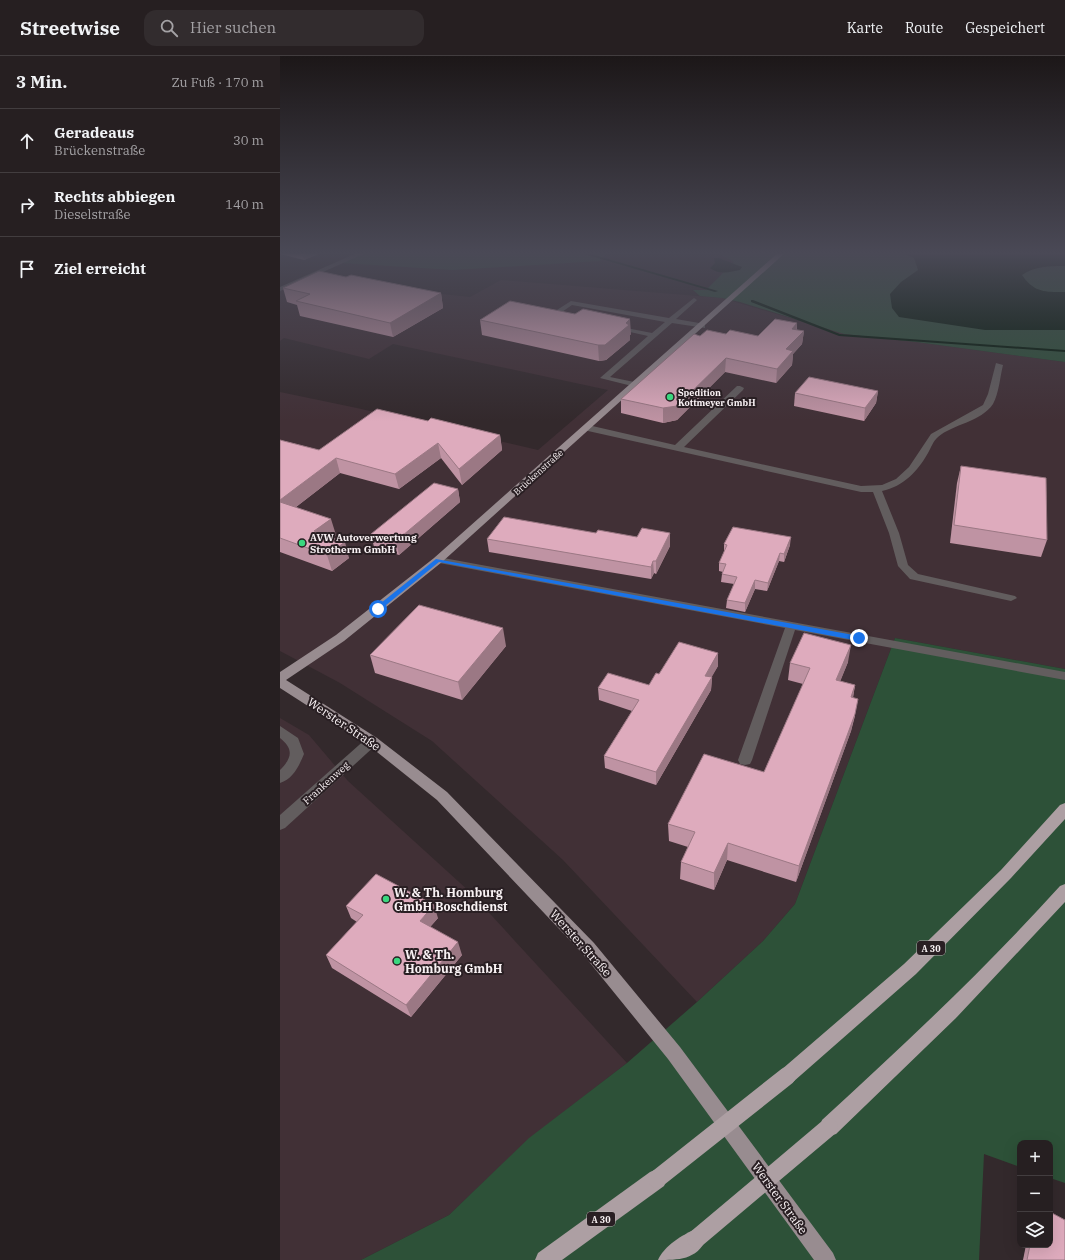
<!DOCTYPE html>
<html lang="de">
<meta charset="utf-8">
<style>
:root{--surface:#261f21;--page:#322c2e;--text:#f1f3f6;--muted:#a4a2a5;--line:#423d3f}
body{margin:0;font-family:"IBM Plex Serif",serif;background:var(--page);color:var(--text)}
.controls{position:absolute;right:12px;bottom:12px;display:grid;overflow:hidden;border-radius:8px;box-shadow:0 4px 16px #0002}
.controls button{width:36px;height:36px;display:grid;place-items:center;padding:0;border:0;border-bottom:1px solid var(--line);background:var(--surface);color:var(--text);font:20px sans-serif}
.stop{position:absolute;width:12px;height:12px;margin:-9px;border:3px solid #1a73e8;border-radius:50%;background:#fff}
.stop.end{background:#1a73e8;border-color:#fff;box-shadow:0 1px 4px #0008}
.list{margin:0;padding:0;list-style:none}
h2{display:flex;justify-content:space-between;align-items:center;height:52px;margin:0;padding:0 16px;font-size:17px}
h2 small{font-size:13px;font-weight:400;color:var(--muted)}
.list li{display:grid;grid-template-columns:26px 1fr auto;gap:12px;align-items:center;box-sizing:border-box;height:64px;padding:0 16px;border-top:1px solid var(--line)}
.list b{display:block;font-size:15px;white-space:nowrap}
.list p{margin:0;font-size:13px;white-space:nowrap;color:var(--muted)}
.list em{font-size:13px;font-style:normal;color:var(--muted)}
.icon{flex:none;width:22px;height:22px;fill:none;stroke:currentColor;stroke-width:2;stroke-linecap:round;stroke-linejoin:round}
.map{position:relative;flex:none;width:785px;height:1204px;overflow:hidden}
header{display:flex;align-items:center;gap:24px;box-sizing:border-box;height:56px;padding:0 20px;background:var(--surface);border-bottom:1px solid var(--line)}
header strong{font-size:19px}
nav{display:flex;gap:22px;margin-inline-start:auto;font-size:14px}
.search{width:280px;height:36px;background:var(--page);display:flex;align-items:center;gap:10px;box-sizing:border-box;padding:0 14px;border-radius:12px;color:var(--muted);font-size:15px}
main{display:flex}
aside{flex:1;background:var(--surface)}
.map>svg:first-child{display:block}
.built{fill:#413036}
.green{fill:#2d5138}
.water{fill:#001806}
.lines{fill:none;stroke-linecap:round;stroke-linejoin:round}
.stream{fill:#001806;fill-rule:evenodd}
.minor{fill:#625d5e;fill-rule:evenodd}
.major{fill:#988c90;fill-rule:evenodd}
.highway{fill:#ad9fa3;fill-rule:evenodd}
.highway-bridge{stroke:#ad9fa3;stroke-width:18}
.wall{fill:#bf93a3}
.shaded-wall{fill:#9b7884}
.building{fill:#deabbd;stroke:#9b7884}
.route{fill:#1a73e8}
.poi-dot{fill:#3ad77f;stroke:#291f23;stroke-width:1.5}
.labels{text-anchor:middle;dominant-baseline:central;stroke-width:4;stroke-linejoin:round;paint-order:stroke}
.far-poi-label{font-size:9px;font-weight:bold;fill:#f9f2f4;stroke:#291f23;text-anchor:start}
.far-street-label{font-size:9px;fill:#f9f2f4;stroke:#291f23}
.shield{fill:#291f23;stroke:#bbb3b5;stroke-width:1}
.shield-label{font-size:9px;font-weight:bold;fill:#f9f2f4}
.poi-label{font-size:10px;font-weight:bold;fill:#f9f2f4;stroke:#291f23;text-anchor:start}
.street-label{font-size:10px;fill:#f9f2f4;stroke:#291f23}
.near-street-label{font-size:12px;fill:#f9f2f4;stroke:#291f23}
.near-poi-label{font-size:12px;font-weight:bold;fill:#f9f2f4;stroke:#291f23;text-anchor:start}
</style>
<header>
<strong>Streetwise</strong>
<div class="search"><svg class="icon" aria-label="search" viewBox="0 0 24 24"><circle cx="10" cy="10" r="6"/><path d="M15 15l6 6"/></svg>Hier suchen</div>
<nav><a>Karte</a><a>Route</a><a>Gespeichert</a></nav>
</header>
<main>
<aside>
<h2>3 Min.<small>Zu Fuß · 170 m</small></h2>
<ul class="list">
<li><svg class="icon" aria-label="ahead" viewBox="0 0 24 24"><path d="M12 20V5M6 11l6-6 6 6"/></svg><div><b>Geradeaus</b><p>Brückenstraße</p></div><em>30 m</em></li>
<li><svg class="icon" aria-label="right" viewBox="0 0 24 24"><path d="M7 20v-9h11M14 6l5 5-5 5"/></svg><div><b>Rechts abbiegen</b><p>Dieselstraße</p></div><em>140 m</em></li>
<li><svg class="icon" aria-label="arrive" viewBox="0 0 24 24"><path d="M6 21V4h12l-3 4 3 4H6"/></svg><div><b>Ziel erreicht</b></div></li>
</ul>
</aside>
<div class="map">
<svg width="785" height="1204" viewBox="0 0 785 1204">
<rect width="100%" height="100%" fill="#33292c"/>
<g class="built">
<polygon points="22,223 190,241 221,224 442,242 564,278 636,286 785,306 785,613 615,582 515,848 483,885 417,946 283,804 152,685 60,627 0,595 0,336 77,352 258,394 328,334 113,288 89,303 4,282 0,285 0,232"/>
<polygon points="0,662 29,679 68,725 190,836 347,1007 250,1082 169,1159 81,1204 0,1204"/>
</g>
<g class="green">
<polygon points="88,196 328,196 320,205 173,214 62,207"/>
<polygon points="436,196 785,196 785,306 636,286 564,278 460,246 442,242 420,240 413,234 426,234 454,206"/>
<polygon points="615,582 785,613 785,1127 770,1122 770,1087 740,1087 740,1111 704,1098 699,1204 81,1204 169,1159 249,1082 347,1007 417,946 483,885 515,848"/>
</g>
<g class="water">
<path d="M620 196H785V210C769 210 755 210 742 219 754 237 766 236 785 236V274H705L619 261 612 252 610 238 621 226 638 214 634 202Z"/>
<path d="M434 202H439L462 211 460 214C451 216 438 219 430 212L435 207Z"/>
</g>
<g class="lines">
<g class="stream">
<polygon points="297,196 304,196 438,235 435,236"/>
<polygon points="471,244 473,244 560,278 785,294 785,296 559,280 471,246"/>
</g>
<g class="minor">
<polygon points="79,196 88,196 0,235 0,231"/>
<polygon points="414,242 417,244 416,245 396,263 425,268 425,272 392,267 330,321 359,327 360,329 356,331 320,322 368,280 332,272 336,270 372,277 385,266 292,249 279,258 285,259 285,263 269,259 291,245 389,262"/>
<path d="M716 307 723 309C720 321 719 337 713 348 701 366 673 368 658 381 653 385 651 392 648 397 637 416 624 430 602 435L619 477 628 509 638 518 735 540 737 542 731 545 630 523 618 510 609 477 593 436H581L308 375 304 372 308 369 395 389 457 330H460L464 332 463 334 404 391 581 430 602 429 616 423 629 411 651 378 703 349 708 338Z"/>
<polygon points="158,501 785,616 785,624 515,574 472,704 470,708 465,709 460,708 458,704 505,572 154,506 153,504"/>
<path d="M0 670 18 682 24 698C19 710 13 723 0 727V714C12 702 14 693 0 682Z"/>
<polygon points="92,680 97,682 99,685 97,688 5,772 0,774 0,759 87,682"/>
</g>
<polygon class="major" points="499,196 506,196 162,506 64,585 6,624 97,682 167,736 314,887 400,991 553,1197 556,1204 534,1204 388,1003 302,897 157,744 87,688 0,632 0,616 56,579 154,502"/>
<g class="highway">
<polygon points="785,747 785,763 731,822 636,918 513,1026 507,1029 501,1026 498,1020 501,1014 624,908 721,814 780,749"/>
<path d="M785 828V846L676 962 556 1078 549 1080 542 1078 540 1071 542 1064C624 989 705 913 780 830Z"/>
<polygon points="377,1113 384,1116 387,1123 384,1130 282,1204 255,1204 258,1197 370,1116"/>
<path d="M416 1173 423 1176 426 1183C417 1204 398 1204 378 1204 383 1191 403 1178 416 1173Z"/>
</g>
<g class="highway-bridge">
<polyline points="377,1123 507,1020"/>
<polyline points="416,1183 549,1071"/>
</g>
</g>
<g class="wall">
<polygon points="0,196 43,196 24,204 0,198"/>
<polygon points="381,196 400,196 399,198"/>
<polygon points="66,221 161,237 163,252 113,281 20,260 17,249 7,246 3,232"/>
<polygon points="200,264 351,278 350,279 350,284 326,304 319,305 202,279"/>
<polygon points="517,267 517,274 524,275 522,288 513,298 512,309 496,327 445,316 397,364 383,367 341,357 341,343 420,280 446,278 478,280"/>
<polygon points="598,335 596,347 584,365 514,350 515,337"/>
<polygon points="148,365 220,379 222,394 182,429 161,402 119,433 60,417 16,451 56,479 52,482 69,502 52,515 0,496 0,384 39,394"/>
<polygon points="681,410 767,484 761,501 670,487 677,427"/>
<polygon points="178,433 180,446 119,499 94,491 91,478"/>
<polygon points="390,477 390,490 376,518 374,517 371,523 209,496 207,483 357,481"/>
<polygon points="444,488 510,489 504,506 499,505 487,535 475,533 465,556 446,552 447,544 454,528 441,526 442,518 443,516 439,515 439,507 444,497"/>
<polygon points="226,590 182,644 95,617 90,599"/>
<polygon points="568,606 560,625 575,629 573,642 575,660 571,675 516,826 447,804 434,834 400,823 401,806 408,791 389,785 388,768 484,716 523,628 508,624 510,607"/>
<polygon points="438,610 431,621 432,621 431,634 376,729 325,712 324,700 352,655 319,644 318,632 369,629 379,618"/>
<polygon points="66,850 158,862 150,871 182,899 131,961 52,912 46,899 77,866 71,862"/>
<polygon points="746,1189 770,1189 785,1204 743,1204"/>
</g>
<g class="shaded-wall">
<polygon points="31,196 43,196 24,204 23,200"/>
<polygon points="161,237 163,252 113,281 110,267"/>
<polygon points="350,263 351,278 350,279 350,284 326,304 319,305 318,289"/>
<polygon points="517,267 516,281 512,273"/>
<polygon points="524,275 522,288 513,298 512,309 496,327 497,313 506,293"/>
<polygon points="446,302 445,316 397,364 383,367 383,352"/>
<polygon points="598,335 596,347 584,365 585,352"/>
<polygon points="220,379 222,394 182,429 179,413"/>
<polygon points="158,387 161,402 119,433 115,418"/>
<polygon points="56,402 60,417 3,461 0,451 0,444"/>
<polygon points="178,433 180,446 119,499 116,485"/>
<polygon points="51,463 56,479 39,491 34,475"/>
<polygon points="390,477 390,490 376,518 376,505"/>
<polygon points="511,481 510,489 504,506 504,498"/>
<polygon points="65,486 69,502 52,515 47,499"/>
<polygon points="500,497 499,505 487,535 488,527"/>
<polygon points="373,505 374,517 371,523 371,511"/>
<polygon points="475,524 475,533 465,556 465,547"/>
<polygon points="223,572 226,590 182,644 178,626"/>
<polygon points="571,589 568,606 554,641 556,624"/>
<polygon points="438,597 438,610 425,633 425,620"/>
<polygon points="432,621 431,634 376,729 376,716"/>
<polygon points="575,629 572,646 571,641"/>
<polygon points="578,643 571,675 516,826 519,810"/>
<polygon points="448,787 447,804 434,834 434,817"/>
<polygon points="154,849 158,862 144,878 140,865"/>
<polygon points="178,886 182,899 131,961 126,949"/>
</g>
<g class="building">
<polygon points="10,196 31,196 23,200"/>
<polygon points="39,215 66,221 71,219 161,237 110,267 16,245 30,238 3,232"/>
<polygon points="230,245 295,258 303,253 350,263 346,267 349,269 325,289 318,289 200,264"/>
<polygon points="495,263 517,267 512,273 524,275 506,293 513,295 497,313 446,302 397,350 383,352 341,343 414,278 420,280 427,274 446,278 450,274 478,280"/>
<polygon points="529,321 598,335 585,352 515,337"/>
<polygon points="97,353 148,365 151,362 220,379 179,413 158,387 115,418 56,402 0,444 0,384 39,394"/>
<polygon points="681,410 766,422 767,484 674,469"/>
<polygon points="154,427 178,433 116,485 91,478"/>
<polygon points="0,446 51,463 34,475 65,486 47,499 0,482"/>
<polygon points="224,461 316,477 318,474 357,481 362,472 390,477 376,505 373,505 371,511 207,483"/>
<polygon points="453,471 511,481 504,498 500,497 488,527 475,524 465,547 447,544 457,521 442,518 446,508 439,507 447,489 444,488"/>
<polygon points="139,549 223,572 178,626 90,599"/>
<polygon points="524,577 571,589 556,624 575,629 571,641 578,643 575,658 519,810 448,787 434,817 401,806 415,776 388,768 424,698 484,716 530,612 510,607"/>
<polygon points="399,586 438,597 425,620 432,621 376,716 324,700 359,644 318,632 328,617 369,629 376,617 379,618"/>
<polygon points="96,818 154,849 140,865 178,886 126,949 46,899 83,859 66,850"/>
<polygon points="770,1156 785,1164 785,1204 747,1204 750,1189 770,1189"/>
</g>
<linearGradient id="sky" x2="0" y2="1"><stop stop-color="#1c1718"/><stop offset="0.54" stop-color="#4a4956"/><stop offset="1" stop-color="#4a4956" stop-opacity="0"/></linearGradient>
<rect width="785" height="365" fill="url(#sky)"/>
<polygon class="route" points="156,503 579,580 582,582 579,585 159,506 100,554 96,554 96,551"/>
<g class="poi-dot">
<circle cx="390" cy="341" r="4"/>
<circle cx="22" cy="487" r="4"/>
<circle cx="106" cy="843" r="4"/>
<circle cx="117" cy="905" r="4"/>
</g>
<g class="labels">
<g class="far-poi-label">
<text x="398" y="336">Spedition<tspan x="398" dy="10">Kottmeyer GmbH</tspan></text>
</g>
<g class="far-street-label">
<text transform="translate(258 416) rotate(-42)">Brückenstraße</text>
</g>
<g class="shield">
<rect x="637" y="885" width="28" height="14" rx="3"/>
<rect x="307" y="1156" width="28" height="14" rx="3"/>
</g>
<g class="shield-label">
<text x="651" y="892">A 30</text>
<text x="321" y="1163">A 30</text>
</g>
<g class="poi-label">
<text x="30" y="481">AVW Autoverwertung<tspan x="30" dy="12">Strotherm GmbH</tspan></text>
</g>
<g class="street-label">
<text transform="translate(46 727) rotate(-42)">Frankenweg</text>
</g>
<g class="near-street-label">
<text transform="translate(64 668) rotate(34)">Werster Straße</text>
<text transform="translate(301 887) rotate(48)">Werster Straße</text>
<text transform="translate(500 1142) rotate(54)">Werster Straße</text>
</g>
<g class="near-poi-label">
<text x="114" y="836">W. &amp; Th. Homburg<tspan x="114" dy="14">GmbH Boschdienst</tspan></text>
<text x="125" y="898">W. &amp; Th.<tspan x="125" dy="14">Homburg GmbH</tspan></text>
</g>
</g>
</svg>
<div class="controls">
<button>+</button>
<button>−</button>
<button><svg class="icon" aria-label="layers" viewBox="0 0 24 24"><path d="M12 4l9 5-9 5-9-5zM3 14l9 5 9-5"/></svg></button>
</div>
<div class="stop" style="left:98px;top:553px"></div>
<div class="stop end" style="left:579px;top:582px"></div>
</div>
</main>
